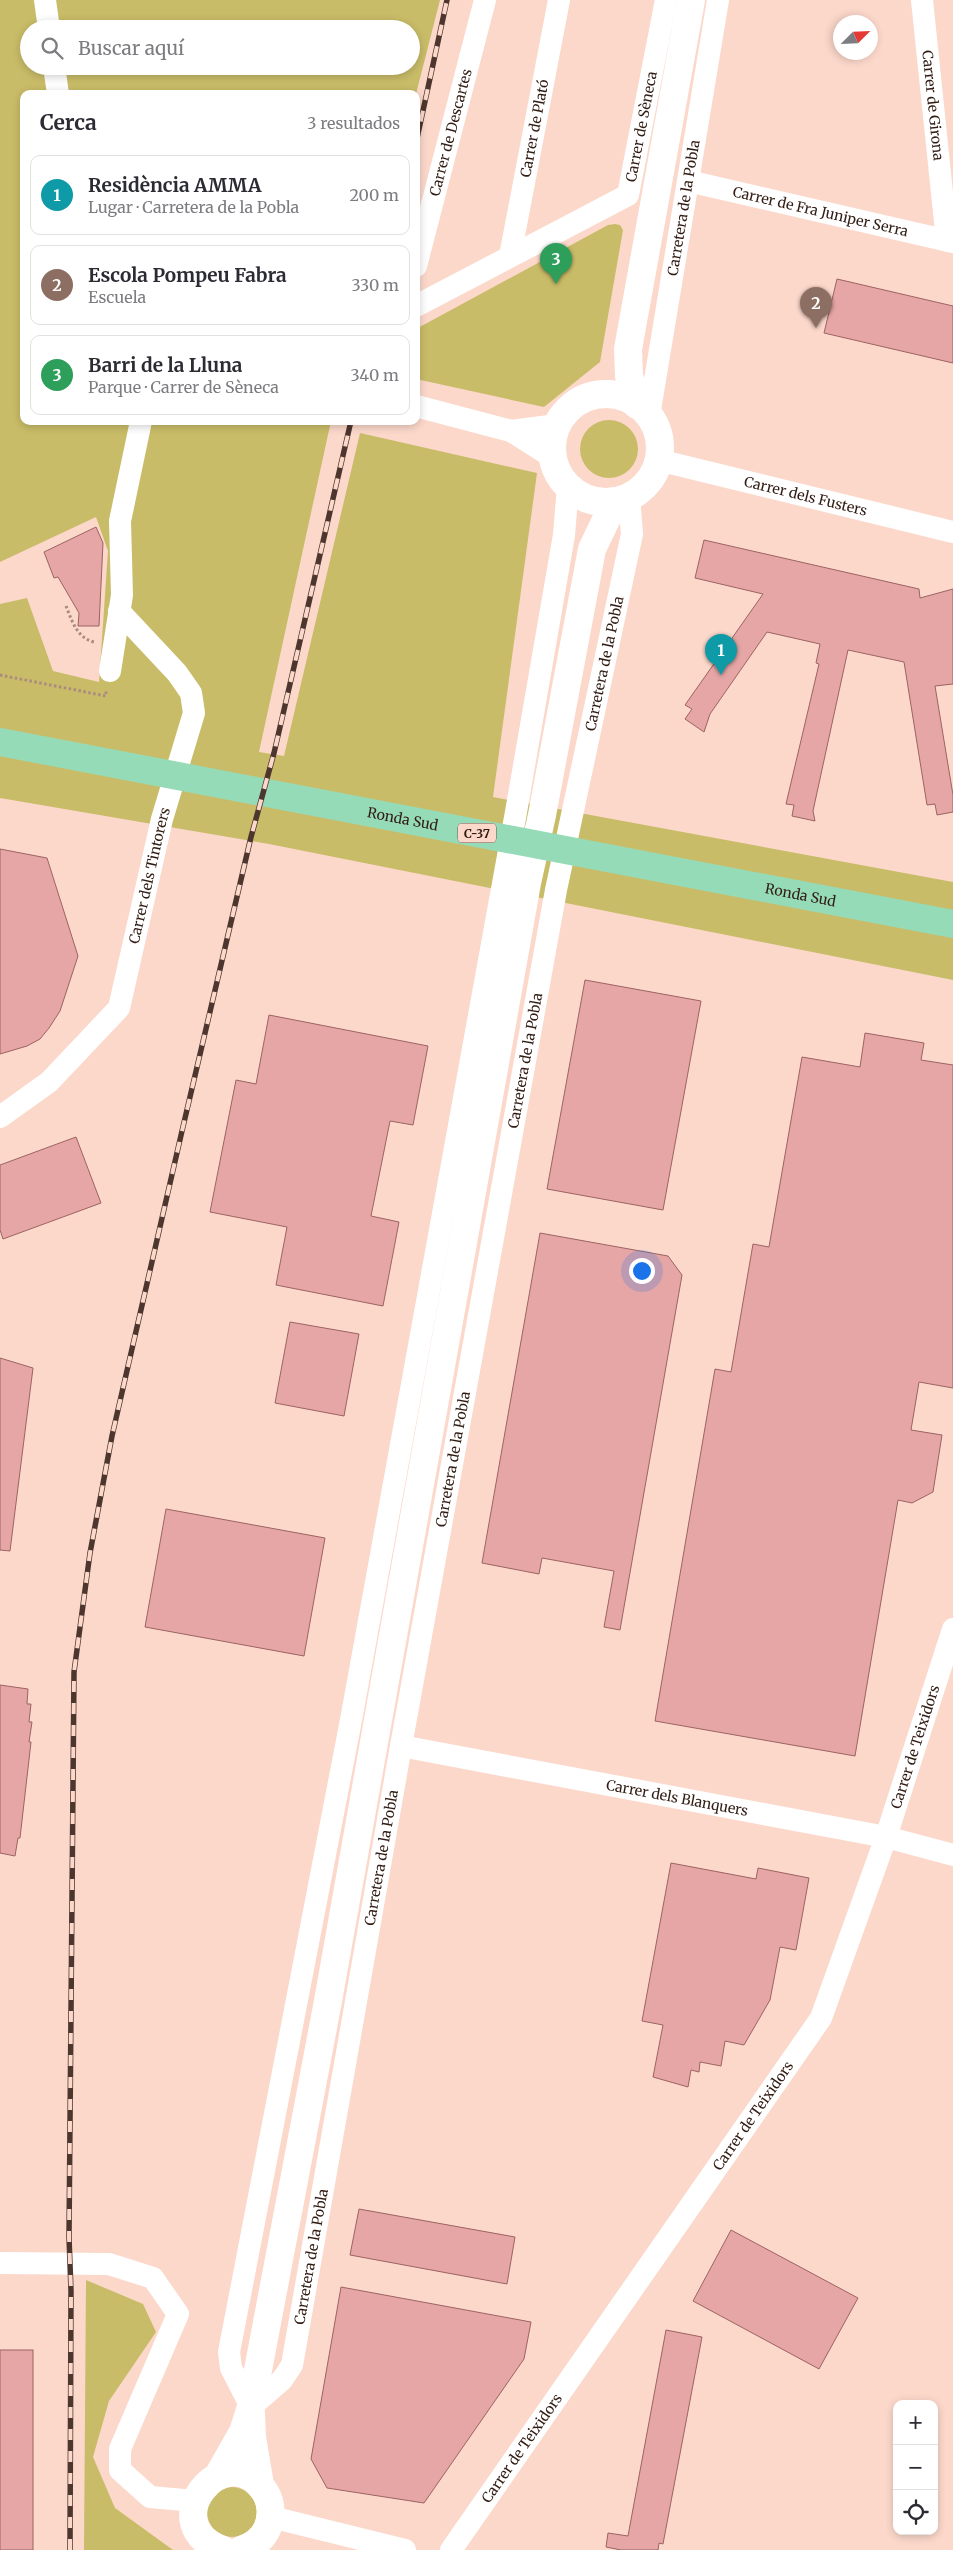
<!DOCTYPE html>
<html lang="es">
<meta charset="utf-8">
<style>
:root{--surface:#fff;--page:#f7f7f7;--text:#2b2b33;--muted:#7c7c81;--line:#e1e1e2;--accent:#7c3aed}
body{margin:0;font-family:Merriweather,serif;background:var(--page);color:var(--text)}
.controls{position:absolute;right:15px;bottom:15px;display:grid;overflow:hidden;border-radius:10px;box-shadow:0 2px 8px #0003}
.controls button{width:45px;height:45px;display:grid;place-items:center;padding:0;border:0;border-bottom:1px solid var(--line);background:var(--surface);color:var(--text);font:25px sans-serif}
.compass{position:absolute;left:833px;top:15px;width:45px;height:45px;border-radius:50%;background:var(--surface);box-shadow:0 2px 8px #0003;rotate:66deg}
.you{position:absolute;left:641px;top:1270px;width:18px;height:18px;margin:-12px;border:4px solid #fff;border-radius:50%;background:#1a73e8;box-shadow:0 0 0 8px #1a73e833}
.badge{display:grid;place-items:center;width:32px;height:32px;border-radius:50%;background:var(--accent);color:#fff;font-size:16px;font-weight:700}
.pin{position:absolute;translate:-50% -41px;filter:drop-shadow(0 1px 2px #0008)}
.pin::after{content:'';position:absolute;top:26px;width:18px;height:15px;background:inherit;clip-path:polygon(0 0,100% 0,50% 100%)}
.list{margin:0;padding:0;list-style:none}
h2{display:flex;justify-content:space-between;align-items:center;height:65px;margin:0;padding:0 20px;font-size:21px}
h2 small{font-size:16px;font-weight:400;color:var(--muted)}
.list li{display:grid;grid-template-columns:32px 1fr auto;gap:15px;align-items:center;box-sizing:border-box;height:80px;margin:0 10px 10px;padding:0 10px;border:1px solid var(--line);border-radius:10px}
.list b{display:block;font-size:19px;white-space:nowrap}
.list p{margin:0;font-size:16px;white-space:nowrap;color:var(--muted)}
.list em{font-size:16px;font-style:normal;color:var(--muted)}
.icon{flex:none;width:28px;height:28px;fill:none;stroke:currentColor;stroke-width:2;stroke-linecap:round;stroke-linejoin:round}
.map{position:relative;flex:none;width:953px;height:2550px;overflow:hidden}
.search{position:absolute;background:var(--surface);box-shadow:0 2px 8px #0003;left:20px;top:20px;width:400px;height:55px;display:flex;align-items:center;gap:12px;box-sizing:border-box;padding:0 18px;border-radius:28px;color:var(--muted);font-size:19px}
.panel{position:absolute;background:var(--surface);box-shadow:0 2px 8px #0003;left:20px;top:90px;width:400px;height:335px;border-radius:10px}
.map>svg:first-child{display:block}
.green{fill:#c9bc68;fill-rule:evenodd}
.building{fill:#e5a6a5;stroke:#9c6362}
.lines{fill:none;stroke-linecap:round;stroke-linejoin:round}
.path{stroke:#a98b80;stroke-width:3;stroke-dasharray:2.5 2.5;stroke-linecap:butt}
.minor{stroke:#fff;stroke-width:22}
.tertiary{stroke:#fff;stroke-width:28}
.trunk{stroke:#96dbb8;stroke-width:28}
.rail-casing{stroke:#4d362d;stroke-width:5.5}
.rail{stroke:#fcd8cb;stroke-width:4;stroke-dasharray:11;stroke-linecap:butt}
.labels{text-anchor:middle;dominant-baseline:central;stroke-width:5;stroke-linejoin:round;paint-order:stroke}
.shield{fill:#fcd8cb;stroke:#6e544b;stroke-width:1}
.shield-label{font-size:12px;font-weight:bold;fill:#311c14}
.street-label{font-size:14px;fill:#311c14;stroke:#fcd8cb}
</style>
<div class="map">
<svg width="953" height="2550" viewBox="0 0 953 2550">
<rect width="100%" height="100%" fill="#fcd8cb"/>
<g class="green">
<path d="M0 0H440L416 94H24V421H331L259 752 284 756 360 433 537 473 493 797 953 882V980L269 844 0 798V604L27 598 53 671 99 682 108 551 96 517 0 562ZM29 29H411V66H29Z"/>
<polygon points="615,224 620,225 623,230 600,362 544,407 416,379 416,329 608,225"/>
<circle cx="609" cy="449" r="29"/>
<polygon points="86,2280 143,2304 156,2332 109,2401 93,2457 115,2508 173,2550 84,2550"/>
<circle cx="232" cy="2512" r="25"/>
</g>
<g class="building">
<polygon points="837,279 953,306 953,363 824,333"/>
<polygon points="96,527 103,543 99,626 78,626 79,613 58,577 54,578 44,552"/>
<polygon points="704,540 919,589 920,598 953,589 953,684 935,686 953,795 953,812 937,815 935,804 927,805 904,662 848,650 813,811 815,821 792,816 794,805 786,804 819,664 816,663 820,644 767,632 710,714 704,732 685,719 692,709 685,705 763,594 695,578"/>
<polygon points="0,849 47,858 78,956 60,1011 49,1028 40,1039 27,1046 0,1054"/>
<polygon points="585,980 701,1001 663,1210 547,1189"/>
<polygon points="269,1015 428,1046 413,1125 390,1121 371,1216 399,1222 383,1306 276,1285 287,1227 210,1212 236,1080 256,1084"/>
<polygon points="865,1033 924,1043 921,1060 953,1065 953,1388 919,1382 911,1430 942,1435 933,1492 912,1503 898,1500 855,1756 655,1721 715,1369 731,1372 753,1244 769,1247 802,1057 860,1067"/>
<polygon points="76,1137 101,1203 3,1239 0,1230 0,1165"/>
<polygon points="540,1233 668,1256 682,1275 620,1630 604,1627 614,1571 542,1558 539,1574 482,1563"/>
<polygon points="290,1322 359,1334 344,1416 275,1403"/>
<polygon points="0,1358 33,1368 10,1551 0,1550"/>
<polygon points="166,1509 325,1538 304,1656 145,1627"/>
<polygon points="0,1685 28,1689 27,1704 31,1704 29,1722 32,1722 29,1742 31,1742 20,1838 18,1838 15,1856 0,1853"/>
<polygon points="671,1863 756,1879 758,1868 809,1878 796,1950 780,1947 770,2000 744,2045 725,2041 721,2066 700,2062 699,2072 691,2070 688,2087 653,2077 663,2025 642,2021"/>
<polygon points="359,2209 515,2237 507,2284 350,2255"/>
<polygon points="731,2230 858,2298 819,2369 693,2301"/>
<polygon points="341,2287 531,2322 524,2359 424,2503 327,2488 311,2459"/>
<polygon points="666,2330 702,2337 663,2544 659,2543 658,2550 621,2550 606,2547 608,2533 628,2536"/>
<rect x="0" y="2350" width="33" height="200"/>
</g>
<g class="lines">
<g class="path">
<path d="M66 606C72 621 77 638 94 642"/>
<polyline points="0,675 106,696 106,691"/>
</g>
<g class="minor">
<polyline points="45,0 49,29"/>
<path id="s1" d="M922 0 947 241"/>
<polyline points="54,66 58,94"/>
<path id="s2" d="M688 181 953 242"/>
<path id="s3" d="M510 256 559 0"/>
<path id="s4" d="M416 266 485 0"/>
<path id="s5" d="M416 306 628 195 666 0"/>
<polyline points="416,406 511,431 552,457"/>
<path id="s6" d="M649 416 718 0"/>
<polyline points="511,431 557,425"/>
<path id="s7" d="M658 460 953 532"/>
<path id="s8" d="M568 486 564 535 516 812 351 1720 229 2352 231 2368 251 2407 282 2380 292 2365 401 1746 556 890 632 534 629 497"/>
<polyline points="110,671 122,595 120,521 141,421"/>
<path id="s9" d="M0 1117 49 1082 119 1008 162 819 194 713 191 693 177 673 119 611"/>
<path id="s10" d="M401 1746 886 1837 953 1855"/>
<polyline points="0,2263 109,2264 153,2278 178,2314 120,2449 120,2470 150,2497 195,2501"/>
<polyline points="271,2517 405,2550"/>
<path id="s11" d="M451 2550 821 2018 886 1837 953 1629"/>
</g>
<g class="tertiary">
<circle cx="606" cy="448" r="54"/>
<polyline points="637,405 629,376 628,349 691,0"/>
<polyline points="251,2414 252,2437 260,2485"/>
<polyline points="218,2476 243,2432 251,2407 328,2001 527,883 542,815 592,549 615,501"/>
<path d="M223 2550C151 2524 227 2433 265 2492 272 2503 272 2518 267 2529 262 2540 253 2546 241 2550"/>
</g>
<path class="trunk" id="s12" d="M0 742 953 924"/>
<g class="rail-casing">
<g id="rail">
<polyline points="416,143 447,0"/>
<polyline points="70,2550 71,2291 69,2237 74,1672 90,1553 112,1436 182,1131 251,837 274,753 351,421"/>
</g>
</g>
<use href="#rail" class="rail"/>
</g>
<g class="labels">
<rect class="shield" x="458" y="823.5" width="38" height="19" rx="4"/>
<g class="shield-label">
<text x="477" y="833">C-37</text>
</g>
<g class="street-label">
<text stroke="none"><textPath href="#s1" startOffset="106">Carrer de Girona</textPath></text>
<text stroke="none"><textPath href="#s5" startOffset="309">Carrer de Sèneca</textPath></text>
<text stroke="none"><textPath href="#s3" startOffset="130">Carrer de Plató</textPath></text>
<text stroke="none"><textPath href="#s4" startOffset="138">Carrer de Descartes</textPath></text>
<text stroke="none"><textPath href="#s6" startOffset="211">Carretera de la Pobla</textPath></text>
<text stroke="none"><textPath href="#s2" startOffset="136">Carrer de Fra Juniper Serra</textPath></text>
<text stroke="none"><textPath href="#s7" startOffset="152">Carrer dels Fusters</textPath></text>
<text stroke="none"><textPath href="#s8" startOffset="3746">Carretera de la Pobla</textPath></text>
<text stroke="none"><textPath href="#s12" startOffset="410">Ronda Sud</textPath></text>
<text stroke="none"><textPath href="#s9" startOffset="298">Carrer dels Tintorers</textPath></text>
<text stroke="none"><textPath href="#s12" startOffset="815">Ronda Sud</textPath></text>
<text stroke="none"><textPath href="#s8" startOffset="3341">Carretera de la Pobla</textPath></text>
<text stroke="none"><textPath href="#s8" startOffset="2936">Carretera de la Pobla</textPath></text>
<text stroke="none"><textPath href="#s11" startOffset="935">Carrer de Teixidors</textPath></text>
<text stroke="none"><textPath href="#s10" startOffset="281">Carrer dels Blanquers</textPath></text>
<text stroke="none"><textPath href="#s8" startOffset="2531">Carretera de la Pobla</textPath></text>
<text stroke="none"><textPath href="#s11" startOffset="529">Carrer de Teixidors</textPath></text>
<text stroke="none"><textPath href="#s8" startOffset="2126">Carretera de la Pobla</textPath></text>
<text stroke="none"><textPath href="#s11" startOffset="124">Carrer de Teixidors</textPath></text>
</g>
</g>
</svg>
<div class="controls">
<button>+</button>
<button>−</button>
<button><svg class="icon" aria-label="locate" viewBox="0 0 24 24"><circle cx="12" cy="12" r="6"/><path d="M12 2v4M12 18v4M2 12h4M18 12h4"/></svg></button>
</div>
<svg class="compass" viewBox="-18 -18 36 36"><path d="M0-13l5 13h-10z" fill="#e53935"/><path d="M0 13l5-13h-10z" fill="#7c7c81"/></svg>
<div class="you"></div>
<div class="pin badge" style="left:721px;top:675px;background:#0f9aa8">1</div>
<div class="pin badge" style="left:816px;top:328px;background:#8d6e63">2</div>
<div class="pin badge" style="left:556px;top:284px;background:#2e9e5b">3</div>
<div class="search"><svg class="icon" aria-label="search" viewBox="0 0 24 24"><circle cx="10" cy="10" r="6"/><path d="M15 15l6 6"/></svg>Buscar aquí</div>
<section class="panel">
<h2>Cerca<small>3 resultados</small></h2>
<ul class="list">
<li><span class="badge" style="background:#0f9aa8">1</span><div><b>Residència AMMA</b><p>Lugar · Carretera de la Pobla</p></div><em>200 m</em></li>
<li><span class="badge" style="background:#8d6e63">2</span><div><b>Escola Pompeu Fabra</b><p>Escuela</p></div><em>330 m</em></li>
<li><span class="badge" style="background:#2e9e5b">3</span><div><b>Barri de la Lluna</b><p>Parque · Carrer de Sèneca</p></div><em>340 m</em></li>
</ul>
</section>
</div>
